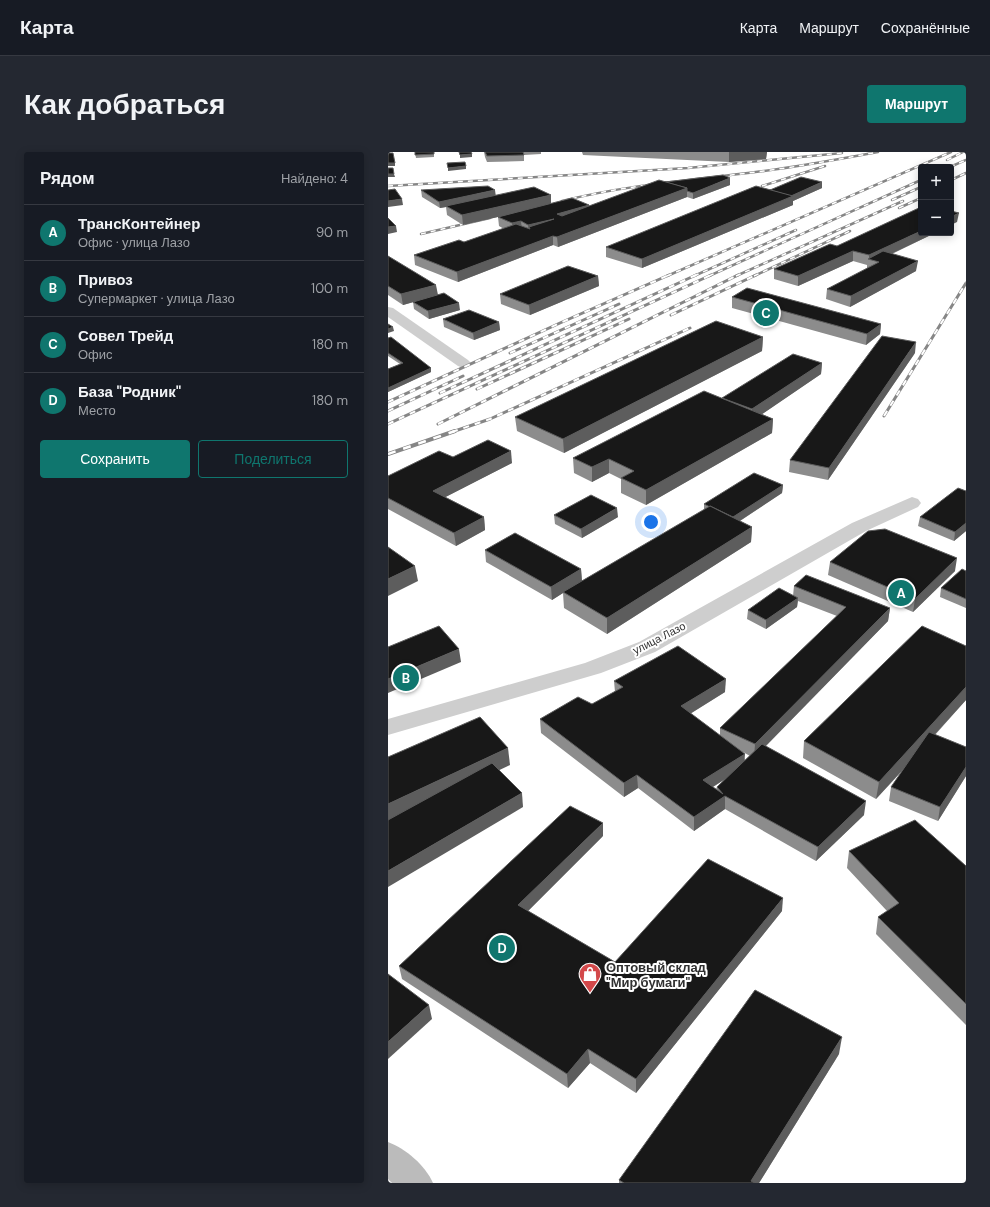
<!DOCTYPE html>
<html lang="ru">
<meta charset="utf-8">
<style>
:root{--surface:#171b24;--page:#242831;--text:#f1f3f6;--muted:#9ea1a6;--line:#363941;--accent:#0f766e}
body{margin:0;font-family:"DM Sans",sans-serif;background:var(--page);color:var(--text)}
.controls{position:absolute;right:12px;top:12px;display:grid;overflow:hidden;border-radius:4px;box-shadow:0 2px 10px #0003}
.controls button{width:36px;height:36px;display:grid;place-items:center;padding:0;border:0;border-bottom:1px solid var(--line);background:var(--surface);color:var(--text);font:20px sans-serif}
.you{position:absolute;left:263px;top:370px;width:14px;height:14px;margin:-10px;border:3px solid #fff;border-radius:50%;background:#1a73e8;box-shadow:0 0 0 6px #1a73e833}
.badge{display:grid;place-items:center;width:26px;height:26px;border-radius:50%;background:var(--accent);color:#fff;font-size:13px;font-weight:700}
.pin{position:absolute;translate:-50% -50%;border:2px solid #fff;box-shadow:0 1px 4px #0006}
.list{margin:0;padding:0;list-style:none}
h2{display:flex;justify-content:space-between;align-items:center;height:52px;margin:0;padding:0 16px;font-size:17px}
h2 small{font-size:13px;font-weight:400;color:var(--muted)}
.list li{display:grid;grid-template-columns:26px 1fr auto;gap:12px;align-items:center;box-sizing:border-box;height:56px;padding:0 16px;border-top:1px solid var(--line)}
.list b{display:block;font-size:15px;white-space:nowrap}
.list p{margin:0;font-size:13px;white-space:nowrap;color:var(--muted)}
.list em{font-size:13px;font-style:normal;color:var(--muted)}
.actions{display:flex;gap:8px;padding:12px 16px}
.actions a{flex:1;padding:9px 0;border:1px solid var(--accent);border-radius:4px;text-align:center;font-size:14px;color:var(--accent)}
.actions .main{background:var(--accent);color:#fff}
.map{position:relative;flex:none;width:578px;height:1031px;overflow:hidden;border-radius:4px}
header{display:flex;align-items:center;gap:24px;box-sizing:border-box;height:56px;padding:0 20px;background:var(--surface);border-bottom:1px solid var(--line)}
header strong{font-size:19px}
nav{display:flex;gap:22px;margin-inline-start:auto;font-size:14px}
.intro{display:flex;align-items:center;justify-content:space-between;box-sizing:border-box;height:96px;padding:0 24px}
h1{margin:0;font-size:28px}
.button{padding:10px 18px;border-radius:4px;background:var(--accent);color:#fff;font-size:14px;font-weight:700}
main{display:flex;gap:24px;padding:0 24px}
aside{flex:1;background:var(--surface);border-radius:4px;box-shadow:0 2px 10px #0003}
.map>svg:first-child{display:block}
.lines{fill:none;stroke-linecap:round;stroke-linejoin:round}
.minor{fill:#cecece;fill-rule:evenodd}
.secondary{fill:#bbb;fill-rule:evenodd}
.rail-far2-casing{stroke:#868686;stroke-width:2.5}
.rail-far1-casing{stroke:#868686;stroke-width:3}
.rail-casing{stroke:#868686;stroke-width:4}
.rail-far2{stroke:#fff;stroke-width:1.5;stroke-dasharray:5;stroke-linecap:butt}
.rail-far1{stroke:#fff;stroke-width:2;stroke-dasharray:6;stroke-linecap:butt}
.rail{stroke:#fff;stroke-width:2.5;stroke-dasharray:8;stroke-linecap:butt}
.wall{fill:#8c8c8c;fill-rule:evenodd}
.shaded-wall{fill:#5d5d5d}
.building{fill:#181818;stroke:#5d5d5d}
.labels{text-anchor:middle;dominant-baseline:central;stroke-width:4;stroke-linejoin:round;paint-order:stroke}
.street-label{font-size:11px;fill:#313131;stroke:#fff}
.near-poi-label{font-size:13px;font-weight:bold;fill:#313131;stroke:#fff;text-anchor:start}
</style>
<header>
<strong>Карта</strong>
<nav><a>Карта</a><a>Маршрут</a><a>Сохранённые</a></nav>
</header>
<div class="intro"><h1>Как добраться</h1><a class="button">Маршрут</a></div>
<main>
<aside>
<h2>Рядом<small>Найдено: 4</small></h2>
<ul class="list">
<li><span class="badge">A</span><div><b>ТрансКонтейнер</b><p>Офис · улица Лазо</p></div><em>90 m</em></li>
<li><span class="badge">B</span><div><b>Привоз</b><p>Супермаркет · улица Лазо</p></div><em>100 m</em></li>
<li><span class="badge">C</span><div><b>Совел Трейд</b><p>Офис</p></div><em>180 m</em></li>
<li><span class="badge">D</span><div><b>База &quot;Родник&quot;</b><p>Место</p></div><em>180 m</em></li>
</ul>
<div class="actions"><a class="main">Сохранить</a><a>Поделиться</a></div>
</aside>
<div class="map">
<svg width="578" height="1031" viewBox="0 0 578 1031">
<rect width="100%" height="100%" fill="#fff"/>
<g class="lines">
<g class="minor">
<polygon points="0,155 5,156 80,208 83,211 80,214 75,216 70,214 0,165"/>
<polygon points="524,345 530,347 533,351 530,355 478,379 267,500 213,521 0,583 0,567 197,511 251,490 464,371"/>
</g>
<path class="secondary" d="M0 990C18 997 37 1013 45 1031H4L0 1027Z"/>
<g class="rail-far2-casing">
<g id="rail-far2">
<polyline points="559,8 575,0"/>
<polyline points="562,15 578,8"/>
<polyline points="563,28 578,21"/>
<polyline points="0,34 300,16 454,1"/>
<polyline points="374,34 437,14"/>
<polyline points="504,48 533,35"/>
<path d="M174 49C242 32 307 28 376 19 414 14 452 7 490 0"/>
<polyline points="511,56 533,46"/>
<polyline points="33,82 102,66"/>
<polyline points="279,124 563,0"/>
<polyline points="306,124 408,78"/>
<polyline points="321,124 533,28"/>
<polyline points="348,124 515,49"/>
<polyline points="366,124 462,79"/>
</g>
</g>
<g class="rail-far1-casing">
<g id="rail-far1">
<polyline points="283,163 368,123"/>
<polyline points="122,201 231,152"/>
<polyline points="89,237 241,167"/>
<polyline points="52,241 308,123"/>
<polyline points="0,250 172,171 281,123"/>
<polyline points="0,259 75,224"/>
<polyline points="496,264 578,131"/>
<polyline points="0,272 323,123"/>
<polyline points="50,272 350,123"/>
<polyline points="64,280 102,267 302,176"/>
</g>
</g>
<g class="rail-casing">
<polyline id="rail" points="0,302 67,279"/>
</g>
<use href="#rail-far2" class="rail-far2"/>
<use href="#rail-far1" class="rail-far1"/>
<use href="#rail" class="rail"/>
</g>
<g class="wall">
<polygon points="27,0 46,0 46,5 28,6"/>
<polygon points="96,0 153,0 153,2 136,3 136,9 99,10 97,5"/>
<polygon points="194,0 379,0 378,7 341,10 195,3"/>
<polygon points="277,30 342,33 305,47 299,45 170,95 165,93 70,130 27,113 26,103 76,90 116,77 111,74 110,65 118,63 75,73 59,63 58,55 52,56 34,45 33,38 108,43 163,51 201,54"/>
<polygon points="434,36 405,49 405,53 254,116 218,105 218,95 382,38"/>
<polygon points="547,81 504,102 528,119 462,155 438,147 439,137 479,117 479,113 465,109 410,134 386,127 386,117 449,94"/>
<polygon points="0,104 50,143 15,153 0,143"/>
<polygon points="210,124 211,134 142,163 113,152 112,142"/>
<polygon points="344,145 493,172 492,182 478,193 344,156"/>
<polygon points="25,150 72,158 41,167 26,157"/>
<polygon points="55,167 111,170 112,178 86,188 56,175"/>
<polygon points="375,185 374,199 176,301 129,279 127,265"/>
<polygon points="0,186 43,216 43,220 0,240 0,217 12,212 0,204"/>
<polygon points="527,201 440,328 401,320 402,308"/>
<polygon points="434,211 433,222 374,262 385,267 384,281 258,353 233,341 233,327 221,321 204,330 186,321 185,306 334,246"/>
<polygon points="65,305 124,311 57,345 96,365 97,378 68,394 0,357 0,324"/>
<polygon points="395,333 394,341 352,369 364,375 363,390 219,482 176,456 175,441 164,448 98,410 97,398 193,417 194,429 316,358 316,352"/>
<polygon points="578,339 578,379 566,389 530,374 532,365"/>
<polygon points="166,363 230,365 194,386 167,372"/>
<polygon points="442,410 567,419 525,460 440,423"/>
<polygon points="578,419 578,456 552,445 553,436"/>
<path d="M406 434 502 456 500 469 378 594 476 663 428 709 337 657 306 679 250 636 236 645 153 581 152 567 204 552 227 540 226 529 337 540 302 562 332 584V576L449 464 410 449 409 455 378 477 359 467 360 458 405 444ZM355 600 362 604 357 609ZM336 628 329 635 328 637 325 635Z"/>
<polygon points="578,494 578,548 547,583 578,595 578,624 550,669 501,649 503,635 516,617 488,647 415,606 416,589"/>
<polygon points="215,684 140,759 227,810 394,759 248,941 202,911 180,936 14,827 11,814"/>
<polygon points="461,699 578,714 578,873 488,782 490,765 499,759 459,716"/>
<polygon points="451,902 371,1031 231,1031 231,1028"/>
</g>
<g class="shaded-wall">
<polygon points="341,0 379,0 378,7 341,10"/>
<polygon points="84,2 84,5 72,6 72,3"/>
<rect x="0" y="11" width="7" height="3"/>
<polygon points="78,14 78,17 60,19 60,16"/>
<polygon points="0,22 6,22 7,25 0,25"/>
<polygon points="342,26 342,33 305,47 305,41"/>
<polygon points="434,30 434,36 405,49 405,53 254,116 254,107 403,44"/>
<polygon points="299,36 299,45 170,95 169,85"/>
<polygon points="107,38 108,45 58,54 58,55 52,56 51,50"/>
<polygon points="163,43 163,53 75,73 74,63"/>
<polygon points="14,47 15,53 0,55 0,49"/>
<polygon points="201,53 201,62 169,71 169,62"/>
<polygon points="571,61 569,70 563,73 563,65"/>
<polygon points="166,67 142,77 141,75 141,82 140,73"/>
<polygon points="133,69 134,79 125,81 124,71"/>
<polygon points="8,74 9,80 0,82 0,75"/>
<polygon points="533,79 533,81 547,81 488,109 481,107 481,103"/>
<polygon points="165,84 165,93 70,130 69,120"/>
<polygon points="465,99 465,109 410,134 410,124"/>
<polygon points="530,109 528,119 462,155 463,144"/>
<polygon points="210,124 211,134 142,163 141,153"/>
<polygon points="48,133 50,143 15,153 13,142"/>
<polygon points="71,151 72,158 41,167 40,159"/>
<polygon points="111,170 112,178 86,188 85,181"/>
<polygon points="493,172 492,182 478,193 479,182"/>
<polygon points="5,175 6,179 0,181 0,177"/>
<polygon points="375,185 374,199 176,301 175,287"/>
<polygon points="528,190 527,201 440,328 441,316"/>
<polygon points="434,211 433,222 364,269 364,257"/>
<polygon points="43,216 43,220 0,240 0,236"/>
<polygon points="385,267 384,281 258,353 258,338"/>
<polygon points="123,299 124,311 46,351 45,339"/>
<polygon points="221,307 221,321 204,330 204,315"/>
<polygon points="395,333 394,341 344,374 345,365"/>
<polygon points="229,356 230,365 194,386 193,377"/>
<polygon points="96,365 97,378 68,394 66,381"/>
<polygon points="578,371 578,379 566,389 567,380"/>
<polygon points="364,375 363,390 219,482 219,466"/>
<polygon points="569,406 567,419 525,460 527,447"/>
<polygon points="27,414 30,429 0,444 0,427"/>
<polygon points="193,417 194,430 175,440 175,441 164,448 163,435"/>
<polygon points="410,446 409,455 378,477 378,468"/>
<polygon points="502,456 500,469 366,606 367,592"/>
<polygon points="71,497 73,510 0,541 0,527"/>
<polygon points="338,527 337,540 292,568 293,554"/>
<polygon points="578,535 578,548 488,647 491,630"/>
<polygon points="120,596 122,613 0,671 0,652"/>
<polygon points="357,602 356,615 315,641 315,628"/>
<polygon points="578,615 578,624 550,669 552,655"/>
<polygon points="249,623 250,636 236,645 236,631"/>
<polygon points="134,641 135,655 0,735 0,719"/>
<polygon points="337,644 337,657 306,679 306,665"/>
<polygon points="478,649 476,663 428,709 430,695"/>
<polygon points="215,671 215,684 132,767 130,753"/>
<polygon points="395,746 394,759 248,941 248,927"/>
<polygon points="41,853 44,867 0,907 0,890"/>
<polygon points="454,885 451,902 371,1031 363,1031 363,1029"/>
<polygon points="200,897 202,911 180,936 179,922"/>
</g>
<g class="building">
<polygon points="27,0 46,0 46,2 27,3"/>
<polygon points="71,0 83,0 84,2 72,3"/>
<polygon points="97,0 135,0 136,3 99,4"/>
<polygon points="0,1 5,1 7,11 0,11"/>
<polygon points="77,10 78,14 60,16 59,11"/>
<polygon points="0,16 5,16 6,22 0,22"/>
<polygon points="335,23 342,26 305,41 299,39 299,36 277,30"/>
<polygon points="413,25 434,30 403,44 382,38"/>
<polygon points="271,28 299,36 169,85 165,84 69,120 26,103 71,88 76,90 128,72 142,77 141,75 166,67 140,73 133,69 124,71 110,65 184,46 201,53 169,62 174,64"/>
<polygon points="100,34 107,38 51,50 33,38"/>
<polygon points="368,34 405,44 254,107 218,95"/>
<polygon points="146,35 163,43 74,63 58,54"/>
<polygon points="7,37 14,47 0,49 0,38"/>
<polygon points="533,55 533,79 481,103 465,99 410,124 386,117 442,92 449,94"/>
<polygon points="563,59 571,61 563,65"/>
<polygon points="0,66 8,74 0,75"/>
<polygon points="495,99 530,109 463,144 439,137 491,110 480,107"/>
<polygon points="0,104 48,133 13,142 0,134"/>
<polygon points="180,114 210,124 141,153 112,142"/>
<polygon points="359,136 493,172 479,182 344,145"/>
<polygon points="56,141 71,151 40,159 25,150"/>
<polygon points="81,158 111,170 85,181 55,167"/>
<polygon points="328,169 375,185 175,287 127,265"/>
<polygon points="0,172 5,175 0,177"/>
<polygon points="494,184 528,190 441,316 402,308"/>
<polygon points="3,185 43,216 0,236 0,217 15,211 0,201 0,186"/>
<polygon points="405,202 434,211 364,257 334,246"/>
<polygon points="316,239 385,267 258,338 233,326 246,319 221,307 204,315 185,306"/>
<polygon points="100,288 123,299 45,339 96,365 66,381 0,346 0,324 51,299 65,305"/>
<polygon points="366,321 395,333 345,365 322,354 322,355 316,352"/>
<polygon points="570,336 578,339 578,371 567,380 532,365"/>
<polygon points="203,343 229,356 193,377 166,363"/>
<polygon points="322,354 364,375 219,466 175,440"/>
<polygon points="497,377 569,406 527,447 442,410 480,379"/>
<polygon points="127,381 193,417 163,435 97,398"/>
<polygon points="0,395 27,414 0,427"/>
<polygon points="574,417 578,419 578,447 553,436"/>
<polygon points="418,423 502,456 367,592 332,576 458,455 406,434"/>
<polygon points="391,436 410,446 378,468 360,458"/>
<polygon points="51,474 71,497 0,527 0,495"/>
<polygon points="534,474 578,494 578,535 491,630 416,589"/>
<polygon points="290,494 338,527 293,554 357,602 315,628 335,642 329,635 374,592 478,649 430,695 337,644 306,665 249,623 236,631 152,567 190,545 204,552 235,535 226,529"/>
<polygon points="92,565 120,596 0,652 0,605"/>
<polygon points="541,580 578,595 578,615 552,655 503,635"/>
<polygon points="104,611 134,641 0,719 0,668"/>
<polygon points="182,654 215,671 130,753 227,810 320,707 395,746 248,927 200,897 179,922 11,814"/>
<polygon points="527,668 578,714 578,852 490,765 511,751 461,699"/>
<polygon points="0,822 41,853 0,890"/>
<polygon points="367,838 454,885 363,1029 367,1031 236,1031 231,1028"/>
</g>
<defs>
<g id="shop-pin" transform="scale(1.15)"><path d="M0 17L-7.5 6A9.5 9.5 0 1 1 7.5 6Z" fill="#d3484a" stroke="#fff"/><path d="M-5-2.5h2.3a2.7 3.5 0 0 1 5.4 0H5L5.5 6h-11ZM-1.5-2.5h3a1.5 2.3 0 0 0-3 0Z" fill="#fff"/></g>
</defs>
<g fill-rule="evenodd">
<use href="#shop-pin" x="202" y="822"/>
</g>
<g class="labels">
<g class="street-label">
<text transform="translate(271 486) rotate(-27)">улица Лазо</text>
</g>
<g class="near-poi-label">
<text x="218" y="815">Оптовый склад<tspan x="218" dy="15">"Мир бумаги"</tspan></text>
</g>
</g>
</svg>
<div class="controls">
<button>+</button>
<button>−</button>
</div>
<div class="you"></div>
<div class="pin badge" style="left:513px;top:441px">A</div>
<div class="pin badge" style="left:18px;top:526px">B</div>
<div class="pin badge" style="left:378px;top:161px">C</div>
<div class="pin badge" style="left:114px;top:796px">D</div>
</div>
</main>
